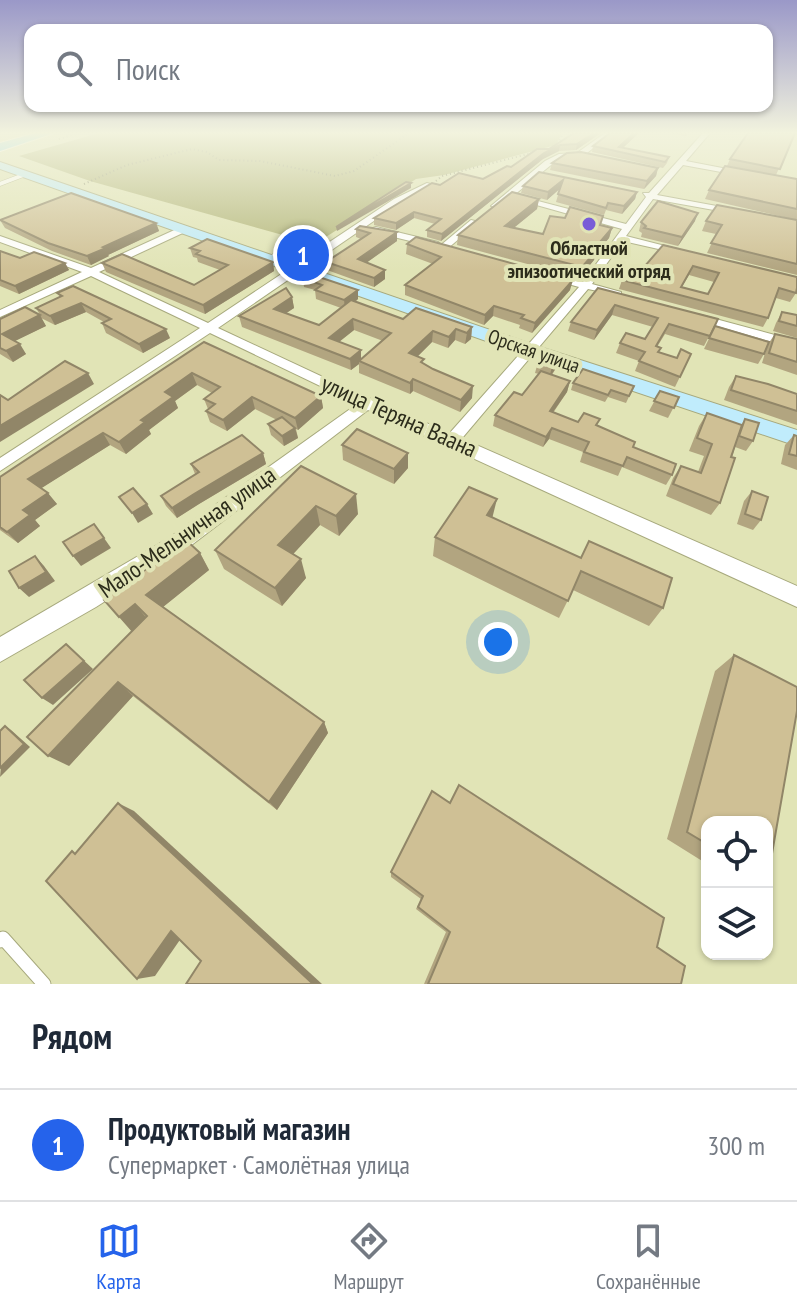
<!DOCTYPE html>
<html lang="ru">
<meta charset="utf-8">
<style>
:root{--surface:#fff;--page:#f2f2f3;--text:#1f2937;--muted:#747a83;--line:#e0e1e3;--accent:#2563eb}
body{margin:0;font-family:"PT Sans Narrow",sans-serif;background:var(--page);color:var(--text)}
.controls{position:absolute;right:24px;bottom:24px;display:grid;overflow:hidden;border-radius:16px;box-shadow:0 2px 6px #0004}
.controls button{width:72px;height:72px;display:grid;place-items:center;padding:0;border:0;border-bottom:2px solid var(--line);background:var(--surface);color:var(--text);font:40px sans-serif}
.you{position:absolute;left:498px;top:642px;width:28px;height:28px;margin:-20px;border:6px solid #fff;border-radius:50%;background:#1a73e8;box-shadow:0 0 0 12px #1a73e833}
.badge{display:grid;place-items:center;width:52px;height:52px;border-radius:50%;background:var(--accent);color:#fff;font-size:26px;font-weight:700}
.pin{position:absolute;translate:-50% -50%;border:4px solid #fff;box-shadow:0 2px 8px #0006}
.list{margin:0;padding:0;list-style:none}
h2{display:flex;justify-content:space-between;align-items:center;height:104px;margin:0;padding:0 32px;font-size:34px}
h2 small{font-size:26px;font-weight:400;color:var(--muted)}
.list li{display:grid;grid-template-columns:52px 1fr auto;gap:24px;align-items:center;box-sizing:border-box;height:112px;padding:0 32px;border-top:2px solid var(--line)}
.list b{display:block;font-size:30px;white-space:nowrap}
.list p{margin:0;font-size:26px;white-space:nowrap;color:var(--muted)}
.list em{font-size:26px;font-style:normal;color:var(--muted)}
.icon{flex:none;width:44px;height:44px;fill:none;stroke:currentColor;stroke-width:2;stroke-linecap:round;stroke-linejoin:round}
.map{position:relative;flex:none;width:797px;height:984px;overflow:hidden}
.search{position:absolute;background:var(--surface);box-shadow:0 2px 6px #0004;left:24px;right:24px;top:24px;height:88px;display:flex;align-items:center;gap:20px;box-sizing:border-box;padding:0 28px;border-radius:16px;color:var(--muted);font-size:30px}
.sheet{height:216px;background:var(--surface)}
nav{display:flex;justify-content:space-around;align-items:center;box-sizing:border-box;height:112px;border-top:2px solid var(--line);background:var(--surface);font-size:22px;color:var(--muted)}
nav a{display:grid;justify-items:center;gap:4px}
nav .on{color:var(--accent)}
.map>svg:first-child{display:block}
.green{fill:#b3b67a}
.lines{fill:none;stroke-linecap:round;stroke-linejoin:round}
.service-far2-casing{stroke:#a7a97d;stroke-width:5}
.service-far1-casing{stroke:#a7a97d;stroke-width:6}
.service-casing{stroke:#a7a97d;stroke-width:15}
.minor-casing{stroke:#a7a97d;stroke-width:2}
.tertiary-casing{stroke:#a7a97d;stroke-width:2}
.secondary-casing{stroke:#a7a97d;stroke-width:2}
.primary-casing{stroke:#fff;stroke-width:2}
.path{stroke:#8f9170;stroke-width:2;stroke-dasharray:1 3;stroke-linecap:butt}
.service-far2{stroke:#fff;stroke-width:4}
.service-far1{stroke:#fff;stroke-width:5}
.service{stroke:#fff;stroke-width:13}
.minor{fill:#fff;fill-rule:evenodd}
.tertiary{fill:#fff;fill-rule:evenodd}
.secondary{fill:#c0ecfc;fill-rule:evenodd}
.primary{fill:#82d8fa;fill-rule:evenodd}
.wall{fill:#b2a580;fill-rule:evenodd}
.shaded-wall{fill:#918668}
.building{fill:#cfc095;stroke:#918668;stroke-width:2;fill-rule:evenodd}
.poi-dot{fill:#795dd7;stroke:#e1e4b6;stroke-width:3}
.labels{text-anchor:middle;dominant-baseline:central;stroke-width:8;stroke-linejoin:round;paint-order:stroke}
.far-poi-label{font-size:20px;font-weight:bold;fill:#2c2c1b;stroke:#e1e4b6}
.far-street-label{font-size:20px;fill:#2c2c1b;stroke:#e1e4b6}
.street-label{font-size:24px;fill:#2c2c1b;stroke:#e1e4b6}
</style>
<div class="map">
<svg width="797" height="984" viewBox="0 0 797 984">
<rect width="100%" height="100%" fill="#e1e4b6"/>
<polygon class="green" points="99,133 562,133 556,145 444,175 416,179 315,244 90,181 19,156"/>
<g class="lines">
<g class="service-far2-casing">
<polyline id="service-far2" points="0,184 26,174"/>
</g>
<g class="service-far1-casing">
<polyline id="service-far1" points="270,259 294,243"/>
</g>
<g class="service-casing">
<polyline id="service" points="0,941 3,938 44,984"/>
</g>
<g class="minor-casing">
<g id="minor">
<polygon points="605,133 612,133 582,157 564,158 551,165 498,208 491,206 545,161 559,154 577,153"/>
<polygon points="703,133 710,133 686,161 743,172 743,176 683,165 657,195 733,209 737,212 736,214 653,199 626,236 685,251 685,255 623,241 592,284 621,292 621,296 588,289 458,443 448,443 446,439 448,435 579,287 550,279 550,275 583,282 622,229 515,199 515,195 626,224 646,197 643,193 649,193"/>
<polygon points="427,183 434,185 400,203 218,328 372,400 374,403 372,406 362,406 210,333 0,471 0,458 200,328 91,276 0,317 0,310 82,272 0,242 0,236 91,268 181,227 187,227 187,231 99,272 208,323 394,199"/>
<polygon points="471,220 479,222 447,249 441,249 441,245"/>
<polygon points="376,227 438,242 440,244 435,247 373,232 373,228"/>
<polygon points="697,314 797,341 797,349 693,319 691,317"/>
</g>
</g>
<g class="tertiary-casing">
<polygon id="tertiary" points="367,397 797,586 797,607 368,410 185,550 96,607 0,662 0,637 169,538"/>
</g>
<g class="secondary-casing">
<polygon id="secondary" points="0,162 537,346 797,430 797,446 523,354 0,169"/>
</g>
<g class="primary-casing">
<polygon id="primary" points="36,133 54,133 0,151 0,143"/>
</g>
<g class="path">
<polyline points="59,139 79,133"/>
<polyline points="558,144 563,133"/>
<polyline points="436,181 442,176 532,153"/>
<polyline points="84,184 127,165 192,149 207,152 219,160 260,161 335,176 354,171 409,133"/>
</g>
<use href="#service-far2" class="service-far2"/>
<use href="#service-far1" class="service-far1"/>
<use href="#service" class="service"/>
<use href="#minor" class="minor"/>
<use href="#tertiary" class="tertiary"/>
<use href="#secondary" class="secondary"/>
<use href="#primary" class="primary"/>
</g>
<g class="wall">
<polygon points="601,133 576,150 559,151 543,159 441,241 427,237 427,230 435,224 414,218 396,230 374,225 374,218 440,185 483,179 511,167 549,149"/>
<polygon points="610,133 639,133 623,148 669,157 667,163 663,168 592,152 593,146"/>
<polygon points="668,133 688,133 686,136"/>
<polygon points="746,133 795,133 776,175 797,179 797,220 705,199 709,190 752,171 727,166 730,159 748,134"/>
<polygon points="552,163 658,168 656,176 644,189 550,170"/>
<polygon points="523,186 637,192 635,199 622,214 606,210 604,215 556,202 560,188 547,200 521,193"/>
<polygon points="539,199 537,209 513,228 543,234 600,225 612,228 609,238 596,254 594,260 579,278 457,245 458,235"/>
<polygon points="0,220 156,223 159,231 108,255 109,256 91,265 52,251 5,228"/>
<polygon points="797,220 797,275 707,253 716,234 702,231 706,221"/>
<polygon points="695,221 678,246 641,237 642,233 639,231 641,222"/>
<polygon points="356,229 397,241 366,263 385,279 374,287 327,270 326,262 361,239 356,237"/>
<polygon points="316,237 317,247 303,256 291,252 289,242"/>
<polygon points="407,244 570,290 532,333 519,328 520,325 493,316 484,325 405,295 405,285 433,264 406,254"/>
<path d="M663 245 796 293 790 302 776 298 768 318 763 327 619 289 622 280 639 273ZM689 275 714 282 708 294 682 287Z"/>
<polygon points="190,248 273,262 274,271 205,314 106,272 102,263 194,285 220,270 198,262 197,258 193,257"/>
<polygon points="0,251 20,258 65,263 69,270 19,294 0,286"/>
<path d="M303 278 358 290V299L355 302 403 319 472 327 471 339 465 344 455 340 448 348 432 342 417 357 424 364 472 398 460 412 413 391 410 394 359 373V364L351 370 242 327 239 316 292 297 294 308 286 313 319 325 341 308 316 299 315 290 304 287ZM354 330 383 341 361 359 339 342Z"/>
<polygon points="598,288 718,319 704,346 665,334 657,347 659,352 677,358 691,354 675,387 635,371 639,361 616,353 620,343 645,339 653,327 612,315 594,340 568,331 571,322"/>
<polygon points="57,293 170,338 143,353 106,333 102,323 104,322 86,312 55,325 41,318 46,326 14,341 26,354 13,362 0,354 0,319 40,315 36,308 60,297"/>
<polygon points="782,312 797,315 797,338 773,331 776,323"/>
<polygon points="715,326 764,354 758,364 704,349"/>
<polygon points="775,334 797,339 797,375 762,363 768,344"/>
<polygon points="204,342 321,396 323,408 298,430 296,429 298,438 284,446 271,435 268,424 277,420 255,409 227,431 210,422 206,411 208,409 204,399 212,393 197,385 175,401 178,408 149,430 151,434 126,454 110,445 41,488 57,504 35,520 40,526 18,543 0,530 0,477"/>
<polygon points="538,362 556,368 552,375 570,381 567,392 553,413 578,422 597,426 633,447 672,475 666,485 622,467 618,476 580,462 583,452 549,439 543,447 493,426 495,415 522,395 539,374 535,373"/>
<polygon points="736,376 797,394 797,425 724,400 729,387"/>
<polygon points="573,383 634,386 626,403 608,397 605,402 571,390"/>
<polygon points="660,391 679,397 668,418 649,411"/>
<polygon points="707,413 741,425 745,419 753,441 746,451 735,447 720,503 711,515 666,496 673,478 681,466 698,472 704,456 689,451 699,426"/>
<polygon points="794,435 797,436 797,470 781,464 785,445"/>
<polygon points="342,445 408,468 394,484 343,460"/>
<polygon points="263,453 266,464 199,504 177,518 166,506 161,496 195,474 191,464"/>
<polygon points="301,466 358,514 339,536 320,525 293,554 306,578 282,606 224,569 215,550"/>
<polygon points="752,491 761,520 753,530 737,524 744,501"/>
<polygon points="493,518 663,608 649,626 573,590 559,618 433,556 435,537"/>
<polygon points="200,553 209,570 163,607 324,722 328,733 277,810 133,696 69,766 132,631 104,600"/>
<polygon points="734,655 707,822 707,864 667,839 715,671"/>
<polygon points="391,872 657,947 681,984 424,984 446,932 416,909 421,899 391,877"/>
</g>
<g class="shaded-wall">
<polygon points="594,133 601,133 576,150 577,144"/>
<polygon points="634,133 639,133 617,153 619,147"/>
<polygon points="560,145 559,151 543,159 441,241 442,234 544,153"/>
<polygon points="658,168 656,176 644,189 647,181"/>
<polygon points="563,180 562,187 547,200 548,192"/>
<polygon points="411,183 411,188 337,231 336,227"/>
<polygon points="637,192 635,199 622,214 624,206"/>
<polygon points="539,199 537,209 504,236 505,226"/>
<polygon points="414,212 414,218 396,230 396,223"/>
<polygon points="698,213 695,221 678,246 682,237"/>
<polygon points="156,223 159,231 108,255 109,256 91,265 87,256 103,247"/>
<polygon points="612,228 609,238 596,254 594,260 579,278 582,267 594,249"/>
<polygon points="397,232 397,241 359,268 358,259"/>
<polygon points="316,237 317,247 303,256 302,246"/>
<polygon points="273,262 274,271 205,314 203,305"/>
<polygon points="65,263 69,270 19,294 15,286"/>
<polygon points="385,270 385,279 374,287 374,278"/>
<polygon points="573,280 570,290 532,333 535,323"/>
<polygon points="358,290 358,299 345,309 344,300"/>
<polygon points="292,297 294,308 276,320 274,309"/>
<polygon points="81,303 86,312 55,325 50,316"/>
<polygon points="615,305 612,315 594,340 597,330"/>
<polygon points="494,306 493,316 484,325 485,315"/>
<polygon points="40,315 46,326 9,344 2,334"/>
<polygon points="353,319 354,330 330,349 329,338"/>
<polygon points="472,327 471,339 465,344 467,333"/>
<polygon points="166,329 170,338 143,353 139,344"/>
<polygon points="456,329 455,340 448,348 449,337"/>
<polygon points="433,331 432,342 409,365 409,353"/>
<polygon points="20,344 26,354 13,362 6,351"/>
<polygon points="361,350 361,362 359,361 359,364 351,370 350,359"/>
<polygon points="559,358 556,368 549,378 552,367"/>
<polygon points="88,373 94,384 0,442 0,426"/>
<polygon points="192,373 197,385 175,401 178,408 149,430 151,434 126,454 119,442 141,420 165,392"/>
<polygon points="413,379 413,391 410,394 410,383"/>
<polygon points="570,381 567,392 546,422 550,411"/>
<polygon points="473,386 472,398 460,412 461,400"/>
<polygon points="321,396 323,408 298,430 295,418"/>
<polygon points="252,397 255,409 227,431 223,420"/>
<polygon points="295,428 298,438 284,446 282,436"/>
<polygon points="552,428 549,439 543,447 546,437"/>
<polygon points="103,433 110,445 37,491 28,479"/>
<polygon points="263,453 266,464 199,504 177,518 172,508 194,494"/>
<polygon points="408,453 408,468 394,484 394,469"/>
<polygon points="48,493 57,504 35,520 40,526 18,543 7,532 23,510"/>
<polygon points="356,494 358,514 339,536 336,516"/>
<polygon points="497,499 492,519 487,515"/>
<polygon points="147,504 153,514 138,523 132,513"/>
<polygon points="316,506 320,525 284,564 278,545"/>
<polygon points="104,538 111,548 81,566 73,556"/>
<polygon points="200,553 209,570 158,611 146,595"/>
<polygon points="35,556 44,566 55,581 29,597 19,588"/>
<polygon points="301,559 306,578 282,606 275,588"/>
<polygon points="135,604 148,620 133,633 119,617"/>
<polygon points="66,644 93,669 53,705 42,698"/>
<polygon points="118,682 133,696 69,766 48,756"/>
<polygon points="324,722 328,733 277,810 269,802"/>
<polygon points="5,726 11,730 30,747 0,777"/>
<polygon points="118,803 134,811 322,984 313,984"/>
<polygon points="171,931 186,931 155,976 137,979"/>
</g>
<g class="building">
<polygon points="574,133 594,133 577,144 560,145 544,153 442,234 427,230 441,219 414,212 396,223 374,218 432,183 440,185 459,173 483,179 507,166 511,167 537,149 549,149"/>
<polygon points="610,133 634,133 619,147 669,157 665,162 593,146"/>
<polygon points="748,133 795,133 780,169 730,159"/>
<polygon points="581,152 658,168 647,181 552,163 567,153"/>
<polygon points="725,166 797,179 797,209 709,190"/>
<polygon points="539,172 637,192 624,206 608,203 606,208 558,194 563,180 548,192 523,186"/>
<polygon points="406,182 411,183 336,227"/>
<polygon points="512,192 539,199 505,226 543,234 550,216 565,218 570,207 603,216 600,225 612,228 594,249 597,250 582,267 458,235"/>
<polygon points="71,193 156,223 103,247 106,248 87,256 48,243 0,220"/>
<polygon points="658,201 698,213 682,237 644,228 646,226 641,222"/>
<polygon points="717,205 797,220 797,264 711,243 722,225 706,221"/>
<polygon points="360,226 397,232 358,259 385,270 374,278 326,262 370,233 356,229"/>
<polygon points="303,233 316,237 302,246 289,242"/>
<polygon points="416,237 573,280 535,323 521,318 524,315 494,306 485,315 405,285 441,257 407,244"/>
<polygon points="207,239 273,262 203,305 102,263 122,254 194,285 228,265 196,254 200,251 190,248"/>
<path d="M663 245 797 277V288L796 293 779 288 768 318 622 280 631 271 639 273ZM693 266 719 273 708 294 681 287Z"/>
<polygon points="0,251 20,258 34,252 65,263 15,286 0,280"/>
<polygon points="310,274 358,290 344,300 315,290 322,285 303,278"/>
<polygon points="73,286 166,329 139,344 102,323 111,319 81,303 50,316 36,308 62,296 57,293"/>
<polygon points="286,288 292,297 274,309 319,325 351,300 403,319 416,308 472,327 467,333 456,329 449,337 433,331 409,353 424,359 421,362 433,369 473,386 461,400 413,379 410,383 359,361 391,333 353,319 329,338 361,350 350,359 239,316"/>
<polygon points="598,288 718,319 710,336 669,324 656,346 661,348 658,352 677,358 681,349 691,354 680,377 639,361 645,352 620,343 626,333 645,339 658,318 615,305 597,330 571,322"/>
<polygon points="25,307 40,315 2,334 20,344 6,351 0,348 0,319"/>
<polygon points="782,312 797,315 797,326 779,321"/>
<polygon points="715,326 769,342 764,354 709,338"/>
<polygon points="775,334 797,339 797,362 769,353"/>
<polygon points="204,342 321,396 295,418 252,397 223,420 206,411 215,404 204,399 220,387 192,373 165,392 173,397 141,420 145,422 119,442 103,433 28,479 48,493 23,510 30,515 7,532 0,527 0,477"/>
<polygon points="545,353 559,358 552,367 538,362"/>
<polygon points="65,361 88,373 0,426 0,395 8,400"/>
<polygon points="583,369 634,386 629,396 611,390 608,395 573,383"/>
<polygon points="541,371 570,381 550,411 578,422 584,413 600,419 596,425 635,442 633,447 676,464 672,475 627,457 623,466 584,452 589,442 552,428 546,437 495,415 514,392 522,395"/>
<polygon points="736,376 768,384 797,394 797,411 731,390"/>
<polygon points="660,391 679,397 674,408 654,401"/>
<polygon points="707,413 742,425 731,457 735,458 720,503 673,484 681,466 701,473 712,444 697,438"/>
<polygon points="282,417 295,428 282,436 268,424"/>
<polygon points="745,419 759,423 753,441 739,436"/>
<polygon points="357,429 408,453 394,469 342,445"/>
<polygon points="242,435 263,453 194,494 172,508 161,496 199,472 191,464"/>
<polygon points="794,435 797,436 797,456 789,454"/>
<polygon points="301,466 356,494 336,516 316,506 278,545 301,559 275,588 215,550"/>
<polygon points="469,487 497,499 487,515 581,558 589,541 672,578 663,608 581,571 568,601 435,537"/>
<polygon points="133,488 147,504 132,513 119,497"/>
<polygon points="752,491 768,497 761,520 745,514"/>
<polygon points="94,524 104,538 73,556 63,542"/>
<polygon points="186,540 200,553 146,595 324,722 269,802 118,682 48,756 27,737 147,616 135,604 119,617 104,600"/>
<polygon points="35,556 46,572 19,588 9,571"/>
<polygon points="66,644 84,661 42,698 24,680"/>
<polygon points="734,655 797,687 797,711 767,882 767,822 707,822 707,844 687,832"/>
<polygon points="5,726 24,744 0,768 0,731"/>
<polygon points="459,785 664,918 657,947 685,966 681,984 428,984 450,932 418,907 423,896 391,872 432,791 450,803"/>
<polygon points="118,803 313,984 186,984 201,961 171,931 137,979 46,881 72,851 75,854"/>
</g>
<linearGradient id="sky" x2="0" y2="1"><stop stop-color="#9a98c8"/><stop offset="0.49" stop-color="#f2f3de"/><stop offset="1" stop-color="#f2f3de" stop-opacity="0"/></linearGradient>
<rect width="797" height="271" fill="url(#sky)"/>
<circle class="poi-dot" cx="589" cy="224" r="8"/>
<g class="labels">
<g class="far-poi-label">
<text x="589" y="248">Областной<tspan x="589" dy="23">эпизоотический отряд</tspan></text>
</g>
<g class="far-street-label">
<text transform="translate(534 351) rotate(19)">Орская улица</text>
</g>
<g class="street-label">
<text transform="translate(399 416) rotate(24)">улица Теряна Ваана</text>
<text transform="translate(187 532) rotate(-35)">Мало-Мельничная улица</text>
</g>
</g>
</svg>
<div class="controls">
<button><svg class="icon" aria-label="locate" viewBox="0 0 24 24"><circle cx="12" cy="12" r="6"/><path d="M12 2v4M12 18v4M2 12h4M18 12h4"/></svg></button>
<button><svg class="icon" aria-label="layers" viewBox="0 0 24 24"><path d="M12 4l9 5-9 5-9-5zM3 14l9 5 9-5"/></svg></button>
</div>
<div class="you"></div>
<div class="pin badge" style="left:303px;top:255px">1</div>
<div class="search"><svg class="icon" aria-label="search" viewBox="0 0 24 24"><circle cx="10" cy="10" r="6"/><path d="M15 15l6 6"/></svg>Поиск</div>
</div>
<section class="sheet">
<h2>Рядом<small></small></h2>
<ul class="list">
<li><span class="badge">1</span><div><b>Продуктовый магазин</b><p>Супермаркет · Самолётная улица</p></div><em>300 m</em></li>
</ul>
</section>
<nav>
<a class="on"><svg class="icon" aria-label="map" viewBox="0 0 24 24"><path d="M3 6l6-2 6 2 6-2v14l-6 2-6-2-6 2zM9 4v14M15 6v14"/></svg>Карта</a>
<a><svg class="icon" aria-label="directions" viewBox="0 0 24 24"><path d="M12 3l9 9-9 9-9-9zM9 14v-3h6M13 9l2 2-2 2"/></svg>Маршрут</a>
<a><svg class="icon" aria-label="saved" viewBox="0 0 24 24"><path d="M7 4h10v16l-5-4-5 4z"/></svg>Сохранённые</a>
</nav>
